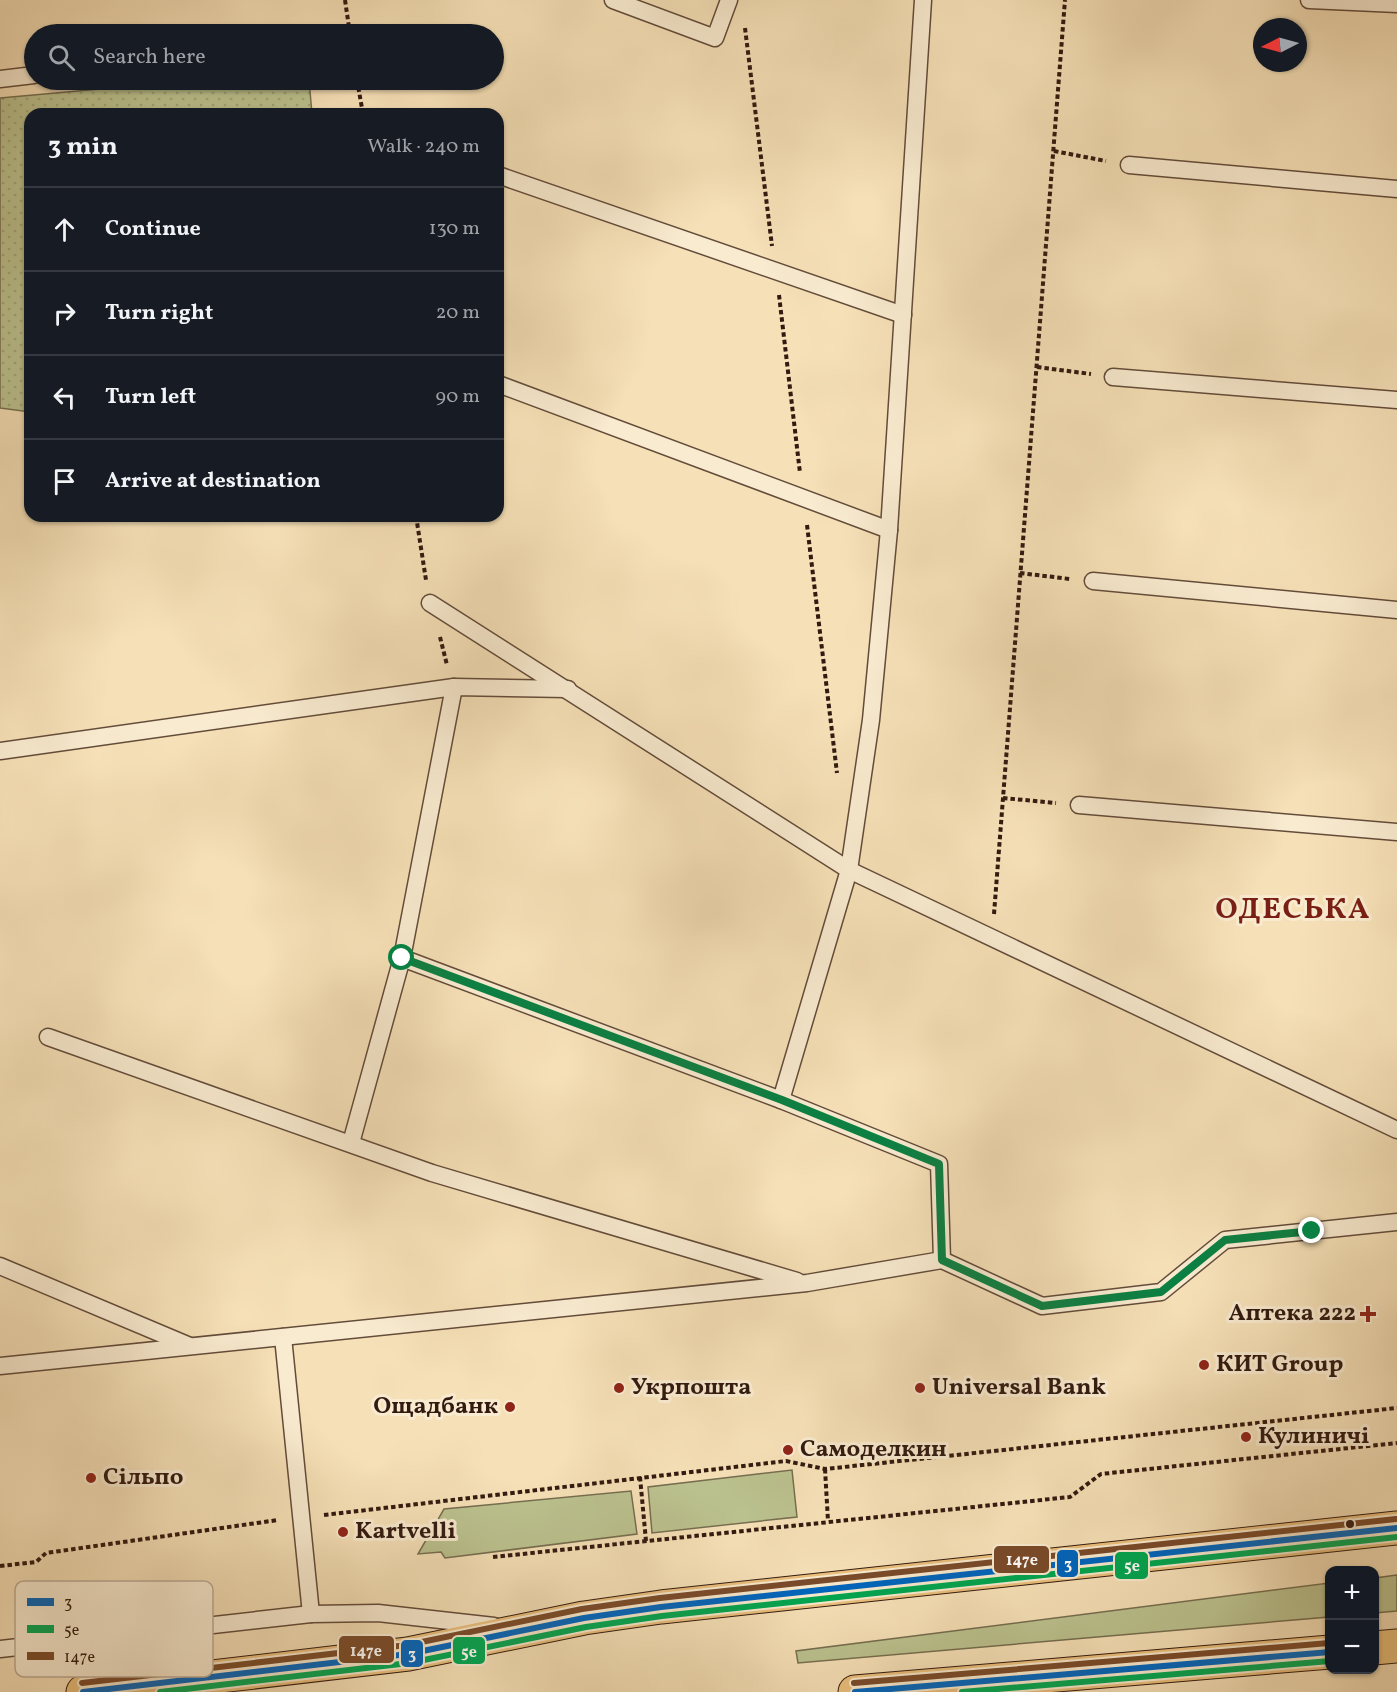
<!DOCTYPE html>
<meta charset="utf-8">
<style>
:root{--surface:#171b24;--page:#242831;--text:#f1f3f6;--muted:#9ea1a6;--line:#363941}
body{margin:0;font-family:Vollkorn,serif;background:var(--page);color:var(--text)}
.controls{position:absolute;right:18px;bottom:18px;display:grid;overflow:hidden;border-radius:12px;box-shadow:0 2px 4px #0004}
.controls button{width:54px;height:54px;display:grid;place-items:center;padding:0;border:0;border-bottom:2px solid var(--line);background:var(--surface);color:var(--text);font:30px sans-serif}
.compass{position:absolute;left:1253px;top:18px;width:54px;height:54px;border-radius:50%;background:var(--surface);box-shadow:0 2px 4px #0004;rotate:264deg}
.stop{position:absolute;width:18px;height:18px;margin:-14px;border:4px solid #0b8043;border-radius:50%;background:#fff}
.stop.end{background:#0b8043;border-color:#fff;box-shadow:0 2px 6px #0008}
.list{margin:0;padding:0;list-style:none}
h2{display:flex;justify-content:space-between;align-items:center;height:78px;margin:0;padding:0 24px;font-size:26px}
h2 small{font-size:20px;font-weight:400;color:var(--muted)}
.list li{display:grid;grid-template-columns:39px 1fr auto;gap:18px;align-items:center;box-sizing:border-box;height:84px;padding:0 24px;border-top:2px solid var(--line)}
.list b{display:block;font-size:22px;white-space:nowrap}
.list em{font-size:20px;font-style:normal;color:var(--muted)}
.icon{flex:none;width:33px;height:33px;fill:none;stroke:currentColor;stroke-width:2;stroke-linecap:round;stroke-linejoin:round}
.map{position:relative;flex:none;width:1397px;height:1692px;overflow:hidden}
.search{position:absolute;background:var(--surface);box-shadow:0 2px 4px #0004;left:24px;top:24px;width:480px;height:66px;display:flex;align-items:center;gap:15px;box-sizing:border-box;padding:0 21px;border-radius:33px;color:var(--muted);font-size:22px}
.panel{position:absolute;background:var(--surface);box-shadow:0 2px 4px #0004;left:24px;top:108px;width:480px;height:414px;border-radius:18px}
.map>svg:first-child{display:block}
.grass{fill:#bbc28f;stroke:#766e50;stroke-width:1.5}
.park{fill:url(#park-dots);stroke:#766e50;stroke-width:1.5}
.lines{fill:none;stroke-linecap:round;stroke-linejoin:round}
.service-casing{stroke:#634c3a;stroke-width:19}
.primary-casing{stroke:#321a10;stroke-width:35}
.path{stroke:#321a10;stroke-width:4;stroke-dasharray:4.5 3;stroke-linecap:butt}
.service{stroke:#f9ebd0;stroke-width:16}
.primary{stroke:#ebc07c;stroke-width:33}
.bus-1-casing{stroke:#f9ebd0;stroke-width:10}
.bus-2-casing{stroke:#f9ebd0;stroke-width:10}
.bus-3-casing{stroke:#f9ebd0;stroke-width:10}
.bus-1{stroke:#0065bd;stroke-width:6}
.bus-2{stroke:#00a651;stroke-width:6}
.bus-3{stroke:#7a4b2a;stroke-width:6}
.route{stroke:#0b8043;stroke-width:8}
.poi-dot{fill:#8f2418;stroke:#f9ebd0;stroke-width:2}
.bus-dot{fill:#321a10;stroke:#f9ebd0;stroke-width:2}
.labels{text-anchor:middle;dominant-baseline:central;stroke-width:6;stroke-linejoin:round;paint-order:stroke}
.poi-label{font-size:24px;font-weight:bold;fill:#321a10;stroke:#f9ebd0;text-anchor:start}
.district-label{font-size:30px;font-weight:bold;letter-spacing:1.5px;fill:#7a1f14;stroke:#f9ebd0}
.key{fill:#f9ebd0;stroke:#bdac96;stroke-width:1.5}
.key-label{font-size:16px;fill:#321a10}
.line-badge{stroke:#f9ebd0;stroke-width:2}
.badge-label{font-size:16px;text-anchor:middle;font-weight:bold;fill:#fff}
</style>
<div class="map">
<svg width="1397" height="1692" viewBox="0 0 1397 1692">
<defs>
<pattern id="park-dots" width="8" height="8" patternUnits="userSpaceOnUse" patternTransform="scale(1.5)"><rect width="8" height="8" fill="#bbc28f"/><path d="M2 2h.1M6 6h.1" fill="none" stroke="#a1a67a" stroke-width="1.8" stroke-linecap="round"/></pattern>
</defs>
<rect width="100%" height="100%" fill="#f6e0b7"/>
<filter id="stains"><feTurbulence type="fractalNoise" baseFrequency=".00333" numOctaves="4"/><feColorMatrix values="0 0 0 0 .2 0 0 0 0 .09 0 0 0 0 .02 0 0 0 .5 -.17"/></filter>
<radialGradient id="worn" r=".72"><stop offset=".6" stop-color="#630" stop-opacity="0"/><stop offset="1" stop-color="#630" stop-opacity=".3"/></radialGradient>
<g class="grass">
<polygon points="792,1470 797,1517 652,1533 648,1487"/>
<polygon points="631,1491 637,1534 445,1558 441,1552 418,1554 444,1509"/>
<polygon points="1397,1575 1397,1611 1375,1613 1375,1578"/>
<polygon points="1329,1583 1329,1617 798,1663 796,1651"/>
</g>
<polygon class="park" points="200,80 309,80 312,114 30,114 30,412 0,408 0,98"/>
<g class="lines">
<g class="service-casing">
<g id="service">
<polyline points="613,0 715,38 729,0"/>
<polyline points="923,0 889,530 871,720 849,870 781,1100 939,1164 942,1260"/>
<polyline points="1309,0 1397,4"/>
<polyline points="0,79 34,75"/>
<polyline points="1129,165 1397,189"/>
<polyline points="498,175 903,315"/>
<polyline points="1113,377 1397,400"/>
<polyline points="498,384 889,530"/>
<polyline points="1093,581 1397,610"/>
<polyline points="430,603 849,870 1397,1130"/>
<polyline points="454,687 402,958 781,1100"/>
<polyline points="0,751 454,687 568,689"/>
<polyline points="1079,805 1397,832"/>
<polyline points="48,1037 432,1173 797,1281"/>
<polyline points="351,1143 402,958"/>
<polyline points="0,1266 190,1346"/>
<polyline points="283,1337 311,1614"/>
<polyline points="0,1366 807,1283 942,1260 1042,1306 1161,1292 1225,1240 1397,1222"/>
<polyline points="0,1649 311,1614 378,1613 494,1626"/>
</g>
</g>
<g class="primary-casing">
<g id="primary">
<polyline points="1374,1648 1397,1646"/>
<polyline points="83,1692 408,1654 584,1618 661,1607 1397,1528"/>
<polyline points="855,1692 1330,1652"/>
</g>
</g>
<g class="path">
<polyline points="345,0 350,34"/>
<polyline points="745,28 772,246"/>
<polyline points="357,80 363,114"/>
<polyline points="1054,151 1106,161"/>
<polyline points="779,295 800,473"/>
<polyline points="1037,367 1091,374"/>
<polyline points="416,516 426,580"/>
<polyline points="807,525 837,773"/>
<polyline points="1020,573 1070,579"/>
<polyline points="440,637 447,665"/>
<polyline points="1003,798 1056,803"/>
<polyline points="994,914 1065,0"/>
<polyline points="825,1469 828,1521"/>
<polyline points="640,1477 646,1541"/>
<polyline points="324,1515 786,1461 825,1469 1397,1408"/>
<polyline points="493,1557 1070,1497 1101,1474 1397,1443"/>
<polyline points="0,1566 36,1562 46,1553 278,1520"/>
</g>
<use href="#service" class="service"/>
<use href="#primary" class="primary"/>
<g class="bus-1-casing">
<g id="bus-1">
<polyline points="83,1692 408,1654 584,1618 661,1607 1397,1528"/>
<polyline points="855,1692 1330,1652"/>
</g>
</g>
<g class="bus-2-casing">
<g id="bus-2">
<polyline points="160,1692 409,1663 586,1627 662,1616 1397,1537"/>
<polyline points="962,1692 1330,1661"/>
</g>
</g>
<g class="bus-3-casing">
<g id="bus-3">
<polyline points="82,1683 407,1645 582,1609 660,1598 1396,1519"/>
<polyline points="854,1683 1329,1643"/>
</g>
</g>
<use href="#bus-1" class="bus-1"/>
<use href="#bus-2" class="bus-2"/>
<use href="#bus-3" class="bus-3"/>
</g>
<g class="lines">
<polyline class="route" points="402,958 782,1100 939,1164 942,1260 1042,1306 1161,1292 1225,1240 1312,1231"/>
</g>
<g class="poi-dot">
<path d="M1365 1305h6v6h6v6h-6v6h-6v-6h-6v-6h6z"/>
<circle cx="1204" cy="1365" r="6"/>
<circle cx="619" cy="1388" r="6"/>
<circle cx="920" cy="1388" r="6"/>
<circle cx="510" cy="1407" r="6"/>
<circle cx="1246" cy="1437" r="6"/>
<circle cx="788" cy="1450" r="6"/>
<circle cx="91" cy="1478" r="6"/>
<circle cx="343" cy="1532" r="6"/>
</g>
<circle class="bus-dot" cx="1350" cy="1524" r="5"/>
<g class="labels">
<g class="poi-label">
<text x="1356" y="1314" text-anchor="end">Аптека 222</text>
<text x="1216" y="1365">КИТ Group</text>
<text x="631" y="1388">Укрпошта</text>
<text x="932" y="1388">Universal Bank</text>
<text x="498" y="1407" text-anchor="end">Ощадбанк</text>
<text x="1258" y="1437">Кулиничі</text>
<text x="800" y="1450">Самоделкин</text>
<text x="103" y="1478">Сільпо</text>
<text x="355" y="1532">Kartvelli</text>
</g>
<g class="district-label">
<text x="1293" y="910">ОДЕСЬКА</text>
</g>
</g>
<rect x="15" y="1581" width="198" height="96" rx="9" class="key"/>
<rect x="27" y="1598" width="27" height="8" fill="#0065bd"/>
<rect x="27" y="1625" width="27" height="8" fill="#00a651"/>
<rect x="27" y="1652" width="27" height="8" fill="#7a4b2a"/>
<g class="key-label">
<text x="64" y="1608">3</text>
<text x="64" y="1635">5е</text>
<text x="64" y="1662">147е</text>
</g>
<g class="line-badge">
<rect x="993" y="1545" width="57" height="29" rx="6" fill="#7a4b2a"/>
<rect x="1056" y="1549" width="23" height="29" rx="6" fill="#0065bd"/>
<rect x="1114" y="1551" width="35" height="29" rx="6" fill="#00a651"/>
<rect x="338" y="1635" width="57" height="29" rx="6" fill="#7a4b2a"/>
<rect x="452" y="1636" width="34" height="29" rx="6" fill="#00a651"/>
<rect x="400" y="1639" width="24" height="29" rx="6" fill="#0065bd"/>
</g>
<g class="badge-label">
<text x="1022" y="1565">147е</text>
<text x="1068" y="1569">3</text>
<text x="1132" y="1571">5е</text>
<text x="366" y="1656">147е</text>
<text x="469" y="1657">5е</text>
<text x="412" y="1659">3</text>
</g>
<rect width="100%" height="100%" filter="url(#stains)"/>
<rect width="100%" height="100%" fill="url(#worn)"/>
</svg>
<div class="controls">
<button>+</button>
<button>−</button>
</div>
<svg class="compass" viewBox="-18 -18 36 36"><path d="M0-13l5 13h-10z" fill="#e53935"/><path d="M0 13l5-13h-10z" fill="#9ea1a6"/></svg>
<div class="stop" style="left:402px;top:958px"></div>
<div class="stop end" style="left:1312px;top:1231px"></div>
<div class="search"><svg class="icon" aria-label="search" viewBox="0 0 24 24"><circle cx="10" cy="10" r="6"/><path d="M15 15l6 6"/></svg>Search here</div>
<section class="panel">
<h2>3 min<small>Walk · 240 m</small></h2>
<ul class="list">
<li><svg class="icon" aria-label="ahead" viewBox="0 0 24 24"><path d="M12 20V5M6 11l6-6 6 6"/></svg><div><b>Continue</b></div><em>130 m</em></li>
<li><svg class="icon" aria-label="right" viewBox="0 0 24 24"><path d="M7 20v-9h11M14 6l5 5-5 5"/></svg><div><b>Turn right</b></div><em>20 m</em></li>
<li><svg class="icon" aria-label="left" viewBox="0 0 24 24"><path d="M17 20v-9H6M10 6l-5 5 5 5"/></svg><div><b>Turn left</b></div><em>90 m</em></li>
<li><svg class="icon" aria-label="arrive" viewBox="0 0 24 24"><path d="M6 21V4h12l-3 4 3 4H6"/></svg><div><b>Arrive at destination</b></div></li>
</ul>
</section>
</div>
